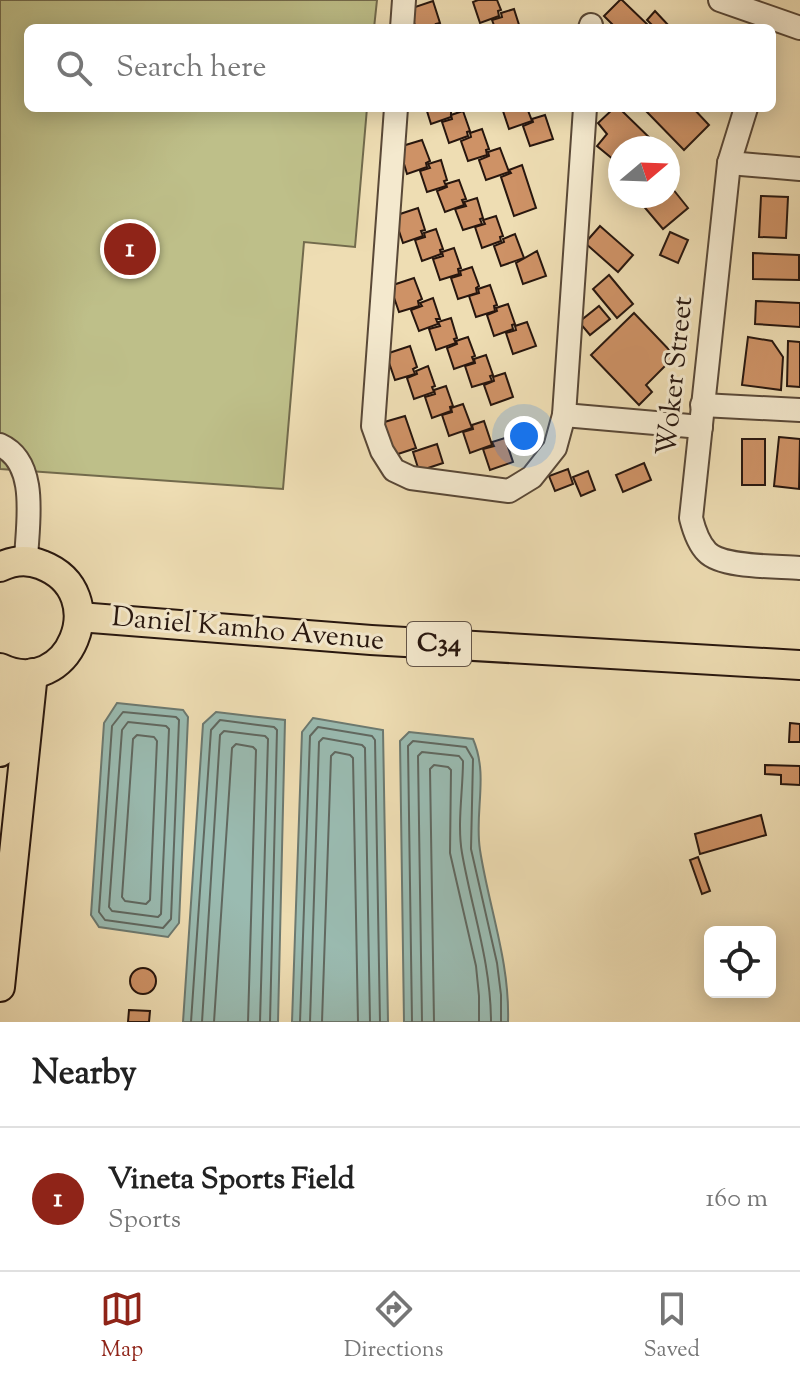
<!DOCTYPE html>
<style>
:root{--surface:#fff;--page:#f6f6f6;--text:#222;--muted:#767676;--line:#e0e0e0;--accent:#8f2418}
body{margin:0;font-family:"Sorts Mill Goudy",serif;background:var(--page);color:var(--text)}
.controls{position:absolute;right:24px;bottom:24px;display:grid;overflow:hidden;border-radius:12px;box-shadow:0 4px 20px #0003}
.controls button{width:72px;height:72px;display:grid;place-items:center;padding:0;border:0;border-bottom:2px solid var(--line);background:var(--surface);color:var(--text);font:40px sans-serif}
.compass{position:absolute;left:608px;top:136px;width:72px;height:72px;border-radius:50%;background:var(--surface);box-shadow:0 4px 20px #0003;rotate:71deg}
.you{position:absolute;left:524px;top:436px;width:28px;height:28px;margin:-20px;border:6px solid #fff;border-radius:50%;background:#1a73e8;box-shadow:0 0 0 12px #1a73e833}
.badge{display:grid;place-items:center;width:52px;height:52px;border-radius:50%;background:var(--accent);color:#fff;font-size:26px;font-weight:700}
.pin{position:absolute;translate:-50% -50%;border:4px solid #fff;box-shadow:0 2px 8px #0006}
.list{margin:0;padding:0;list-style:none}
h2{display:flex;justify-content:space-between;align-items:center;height:104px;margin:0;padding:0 32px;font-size:34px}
h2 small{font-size:26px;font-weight:400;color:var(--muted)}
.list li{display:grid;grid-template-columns:52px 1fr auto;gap:24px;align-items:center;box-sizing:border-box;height:144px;padding:0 32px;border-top:2px solid var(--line)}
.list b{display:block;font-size:30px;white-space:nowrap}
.list p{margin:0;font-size:26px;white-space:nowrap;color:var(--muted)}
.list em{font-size:26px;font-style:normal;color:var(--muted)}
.icon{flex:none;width:44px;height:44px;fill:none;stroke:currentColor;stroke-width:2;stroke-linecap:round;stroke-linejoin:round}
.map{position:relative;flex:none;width:800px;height:1022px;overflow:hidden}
.search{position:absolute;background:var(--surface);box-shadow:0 4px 20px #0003;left:24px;right:24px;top:24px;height:88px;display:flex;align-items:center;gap:20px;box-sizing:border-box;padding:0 28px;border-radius:12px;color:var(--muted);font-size:30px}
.sheet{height:248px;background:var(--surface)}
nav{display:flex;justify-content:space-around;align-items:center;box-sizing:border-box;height:112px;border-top:2px solid var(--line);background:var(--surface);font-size:22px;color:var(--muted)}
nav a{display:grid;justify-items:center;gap:4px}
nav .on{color:var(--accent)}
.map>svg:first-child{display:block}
.green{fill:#bebf89;stroke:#726a4c;stroke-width:2}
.water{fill:#9abbb1;stroke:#6c7970;stroke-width:2}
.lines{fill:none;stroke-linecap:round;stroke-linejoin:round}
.shore{stroke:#606860;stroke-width:2}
.building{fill:#ce9266;stroke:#27160e;stroke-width:2}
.minor-casing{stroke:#594837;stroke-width:26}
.major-casing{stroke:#27160e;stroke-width:32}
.minor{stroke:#f4e9ce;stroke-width:22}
.major{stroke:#eeddb3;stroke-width:28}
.labels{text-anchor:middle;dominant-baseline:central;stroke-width:6;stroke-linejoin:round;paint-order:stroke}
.shield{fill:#f4e9ce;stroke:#645548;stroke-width:2}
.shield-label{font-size:26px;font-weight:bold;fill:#27160e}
.street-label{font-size:28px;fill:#27160e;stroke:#f4e9ce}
</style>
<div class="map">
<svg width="800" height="1022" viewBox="0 0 800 1022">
<rect width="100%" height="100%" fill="#eeddb3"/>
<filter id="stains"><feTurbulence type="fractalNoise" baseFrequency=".0025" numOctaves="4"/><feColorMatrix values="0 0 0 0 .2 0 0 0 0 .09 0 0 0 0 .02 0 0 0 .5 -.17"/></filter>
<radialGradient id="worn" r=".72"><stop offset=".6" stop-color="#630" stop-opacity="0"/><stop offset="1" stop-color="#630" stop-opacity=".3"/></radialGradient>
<polygon class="green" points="0,0 377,0 374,28 28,28 28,108 367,108 355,247 304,242 283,489 0,469"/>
<g class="water">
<polygon points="117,703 183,710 188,717 179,923 168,937 99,927 91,915 104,723"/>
<polygon points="216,712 285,720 278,1022 183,1022 203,724"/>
<polygon points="313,718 383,730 388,1022 292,1022 302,732"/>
<path d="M409 732 473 739C489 776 474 812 480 850 489 908 510 962 508 1022H404L400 741Z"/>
</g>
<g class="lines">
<g class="shore">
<polygon points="123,712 176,717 179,720 171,919 163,928 105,920 99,912 112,726"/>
<polygon points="128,722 166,726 169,729 161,914 158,917 112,911 109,907 122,730"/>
<polygon points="137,735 154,737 157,741 150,900 146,904 125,901 122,897 133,739"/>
<polyline points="191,1022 211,730 220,720 274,727 277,730 270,1022"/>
<polyline points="202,1022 220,735 224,731 265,736 268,739 260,1022"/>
<polyline points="214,1022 232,748 236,744 253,747 256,750 248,1022"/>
<polyline points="300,1022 310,736 318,727 372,736 375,740 380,1022"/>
<polyline points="310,1022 319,742 323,738 362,745 365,748 370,1022"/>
<polyline points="322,1022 331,756 335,752 350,755 353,758 358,1022"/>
<polyline points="412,1022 408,746 413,741 466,747 473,759 471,849 497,963 501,995 501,1022"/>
<path d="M422 1022 418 756 422 752 459 756 463 761C463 790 457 824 462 853 472 910 491 963 491 1022"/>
<polyline points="434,1022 430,769 434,765 448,767 451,770 450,853 476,966 479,996 479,1022"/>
</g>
</g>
<g class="building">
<polygon points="478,0 497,0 501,10 498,11 499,16 480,23 473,2"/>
<polygon points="620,0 622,0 651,28 616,28 604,16"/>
<polygon points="433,1 440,23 436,24 438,28 416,28 409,9"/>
<polygon points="514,9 520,28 495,28 492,20 502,17 501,13"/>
<polygon points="655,11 670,27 669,28 655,28 647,20"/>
<polygon points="426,108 451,108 451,117 431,124"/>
<polygon points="502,108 527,108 532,121 509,129"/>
<polygon points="614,108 619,108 656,144 652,148 620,148 620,165 597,146 607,134 598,123"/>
<polygon points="643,108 693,108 709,125 684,150"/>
<polygon points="463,111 470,131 467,132 468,136 449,143 442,122 452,119 451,115"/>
<polygon points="545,115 553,139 530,146 523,126 533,122 532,119"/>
<polygon points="482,129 489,149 486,150 487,155 468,161 461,141 471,137 470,133"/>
<polygon points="422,140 430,161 426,163 427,167 407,174 399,147"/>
<polygon points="500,148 509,172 486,180 479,160 489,156 488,152"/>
<polygon points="441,160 447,180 444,181 446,186 427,192 420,171 430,168 428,164"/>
<polygon points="522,165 536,208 514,216 501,177 511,173 509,170"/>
<polygon points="459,180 466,199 462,200 464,205 445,212 437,191 447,187 446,184"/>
<polygon points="668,183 688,208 663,229 635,196 668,196"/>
<polygon points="761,196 788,197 786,238 759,237"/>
<polygon points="477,198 483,218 480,219 482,224 463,230 455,209 466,206 464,202"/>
<polygon points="418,208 425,230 421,231 423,236 403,243 394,216"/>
<polygon points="496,216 503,236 500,237 501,241 482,248 475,227 485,224 483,220"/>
<polygon points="600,226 633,255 618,272 585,243"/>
<polygon points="436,229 443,249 440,250 441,254 422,261 415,240 425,237 424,233"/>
<polygon points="670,232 688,240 678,263 660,255"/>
<polygon points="515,234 524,258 501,266 494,246 504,242 503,239"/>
<polygon points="454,248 461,268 458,269 459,274 440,280 433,259 443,256 442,252"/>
<polygon points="537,251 546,276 523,284 516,263"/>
<polygon points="753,253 799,255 799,280 753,279"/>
<polygon points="472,267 479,286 476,288 477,293 458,299 451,278 461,275 460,271"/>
<polygon points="609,275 633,304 617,318 593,289"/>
<polygon points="414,278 422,299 418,301 419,306 399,312 390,286"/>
<polygon points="490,285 497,305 494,306 495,311 476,317 469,296 479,293 478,289"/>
<polygon points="433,298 440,319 436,319 438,324 419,331 411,310 422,306 420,303"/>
<polygon points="756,301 800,303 800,327 755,324"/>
<polygon points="508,304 515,324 512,325 513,329 494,336 487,315 497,311 496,308"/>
<polygon points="599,306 610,319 590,335 579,322"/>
<polygon points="634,313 675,356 646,385 652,392 639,405 591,355"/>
<polygon points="451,318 457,338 454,339 456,343 436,350 429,329 440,326 438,322"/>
<polygon points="527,322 536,346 513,354 506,333 516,330 515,326"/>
<polygon points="468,337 475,356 472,357 474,362 454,369 447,348 457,344 456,341"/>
<polygon points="748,337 772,341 783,357 781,390 742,385"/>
<polygon points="788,341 800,342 800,387 787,386"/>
<polygon points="410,346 417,367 413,369 415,374 395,380 386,354"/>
<polygon points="486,355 493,375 490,376 492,381 472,387 465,366 475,363 474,359"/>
<polygon points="428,366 435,386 432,387 434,392 414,399 407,378 417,374 416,371"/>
<polygon points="505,373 513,397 491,405 484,385 494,381 493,377"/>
<polygon points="446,386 453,406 450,407 451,411 432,418 425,397 435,394 434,390"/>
<polygon points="463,404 472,428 449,436 442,415 452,412 451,408"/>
<polygon points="405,416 416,448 392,456 381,423"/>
<polygon points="484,421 492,445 470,453 463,432 473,429 472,425"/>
<polygon points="779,437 800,439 799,489 774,486"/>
<polygon points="505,438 513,462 490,470 483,449 494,446 492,442"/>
<rect x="742" y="439" width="23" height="46"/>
<polygon points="437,444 443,463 419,471 413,452"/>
<polygon points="644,463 651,480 623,492 616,475"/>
<polygon points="568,469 573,484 555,491 549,476"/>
<polygon points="588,471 595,490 581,496 573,477"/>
<polygon points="790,723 800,724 800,742 789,742"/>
<polygon points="765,765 800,766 800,785 781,784 781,775 765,774"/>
<polygon points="761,815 766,835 700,854 695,834"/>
<polygon points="698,857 710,891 702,894 690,860"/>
<circle cx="143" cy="981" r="13"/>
<polygon points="129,1010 150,1011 149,1022 128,1022"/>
</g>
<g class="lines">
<g class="minor-casing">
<g id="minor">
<polyline points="720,0 800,28"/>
<polyline points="402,28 404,0"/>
<polyline points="590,28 591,25"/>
<polyline points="396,108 373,426 382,451 394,470 411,478 509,491 532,477 555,448 564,415 585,108"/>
<path d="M746 108 729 163 691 518C694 530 698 543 707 552 722 568 778 566 800 568"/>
<polyline points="729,163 800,169"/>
<polyline points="702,405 800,410"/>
<polyline points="564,415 701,427"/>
<path d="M0 445C40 463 27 526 26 560"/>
</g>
</g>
<g class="major-casing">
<g id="major">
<path d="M0 567C14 560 28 559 42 565 114 593 69 701 0 668"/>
<polyline points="79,617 371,640 800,665"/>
<polyline points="0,752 8,672"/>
<polyline points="0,987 33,673"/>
</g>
</g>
<use href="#minor" class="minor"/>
<use href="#major" class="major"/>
</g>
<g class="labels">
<rect class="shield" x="407" y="622" width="64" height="44" rx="6"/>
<g class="shield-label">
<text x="439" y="644">C34</text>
</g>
<g class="street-label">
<text transform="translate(676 376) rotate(-84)">Woker Street</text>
<text transform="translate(248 630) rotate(5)">Daniel Kamho Avenue</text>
</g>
</g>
<rect width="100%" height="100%" filter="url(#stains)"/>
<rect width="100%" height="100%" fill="url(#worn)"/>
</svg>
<div class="controls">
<button><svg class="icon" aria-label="locate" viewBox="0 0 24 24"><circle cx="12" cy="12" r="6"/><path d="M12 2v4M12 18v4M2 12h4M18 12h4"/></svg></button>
</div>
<svg class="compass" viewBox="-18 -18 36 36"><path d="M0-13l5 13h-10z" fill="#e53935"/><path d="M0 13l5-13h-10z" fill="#767676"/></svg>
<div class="you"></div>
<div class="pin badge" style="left:130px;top:249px">1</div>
<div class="search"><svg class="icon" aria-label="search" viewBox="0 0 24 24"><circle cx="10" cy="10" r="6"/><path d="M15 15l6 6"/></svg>Search here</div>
</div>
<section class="sheet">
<h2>Nearby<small></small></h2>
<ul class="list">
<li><span class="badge">1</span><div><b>Vineta Sports Field</b><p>Sports</p></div><em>160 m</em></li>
</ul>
</section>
<nav>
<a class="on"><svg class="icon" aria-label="map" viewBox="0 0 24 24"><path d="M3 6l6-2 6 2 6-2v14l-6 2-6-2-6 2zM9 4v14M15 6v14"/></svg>Map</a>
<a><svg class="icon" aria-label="directions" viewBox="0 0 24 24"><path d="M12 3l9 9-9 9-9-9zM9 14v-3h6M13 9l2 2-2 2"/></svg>Directions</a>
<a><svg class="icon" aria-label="saved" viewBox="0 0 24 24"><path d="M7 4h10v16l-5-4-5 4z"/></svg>Saved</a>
</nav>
